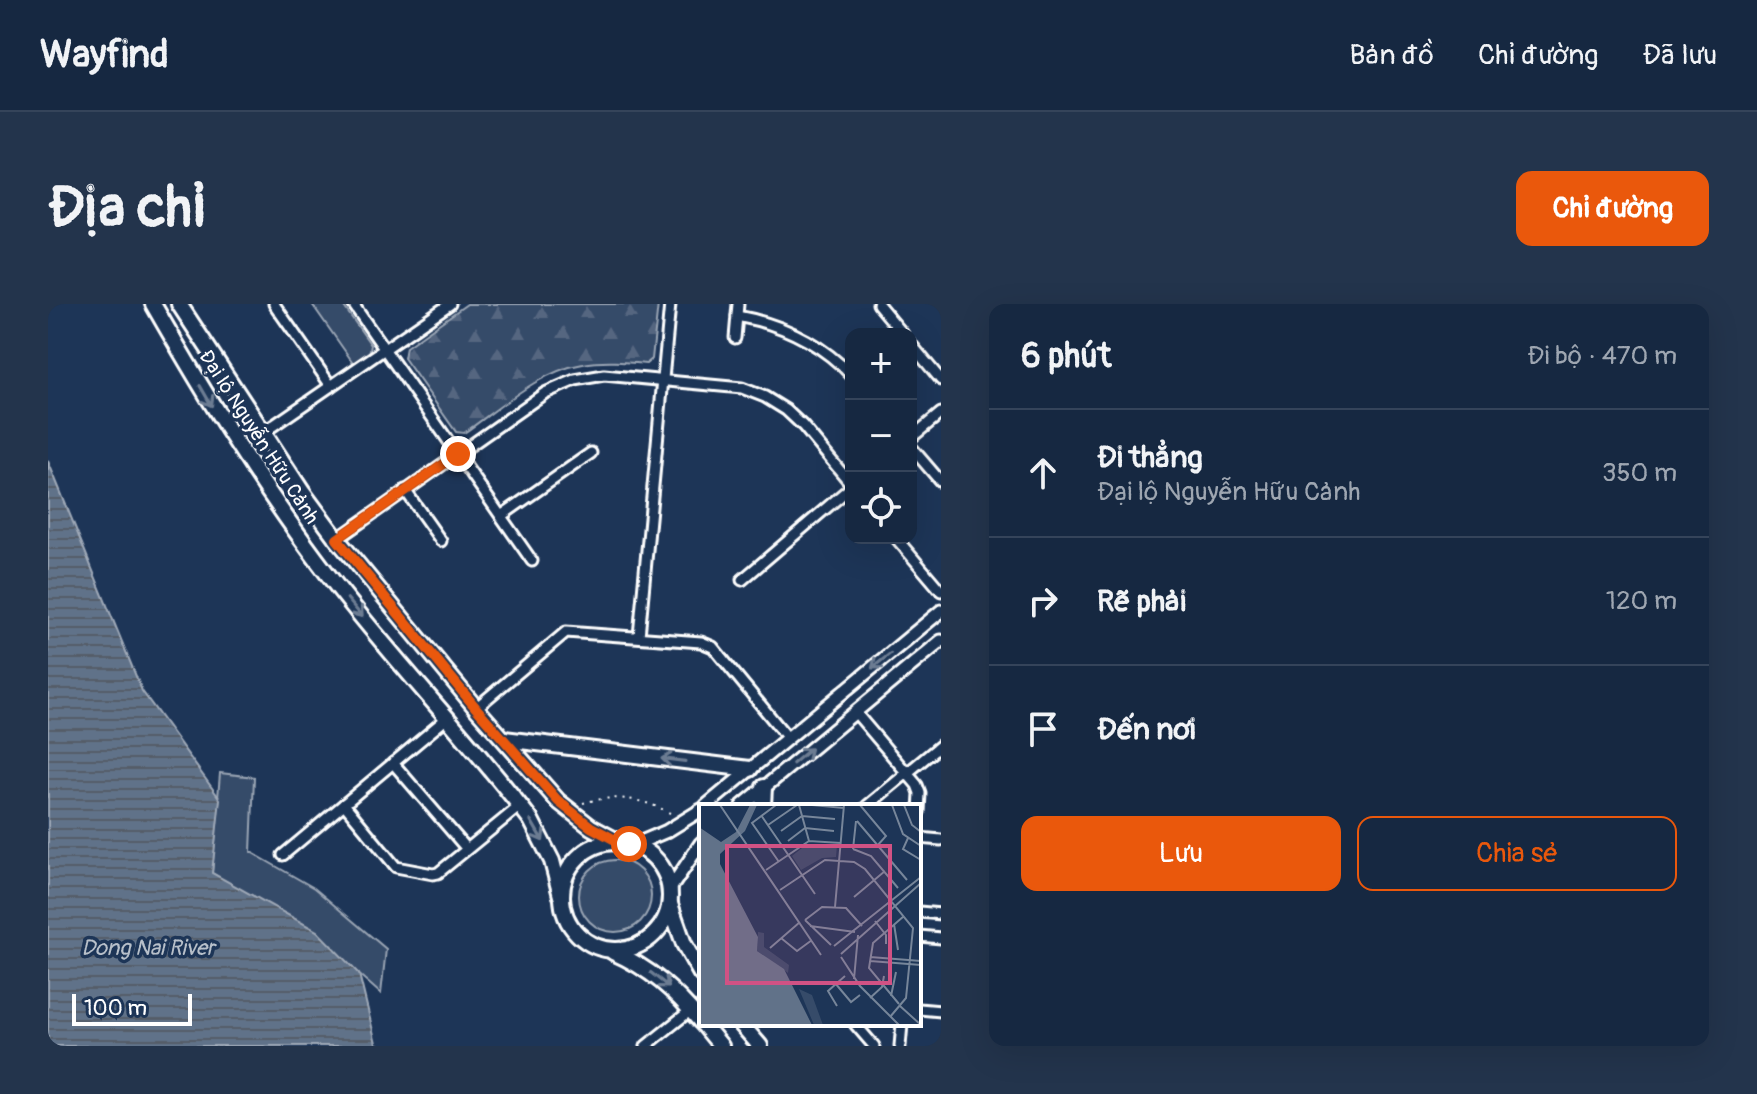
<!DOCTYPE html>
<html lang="vi">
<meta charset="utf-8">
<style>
:root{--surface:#162841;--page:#23344c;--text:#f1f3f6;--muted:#9ea6b1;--line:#35445a;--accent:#ea580c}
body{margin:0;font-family:Pangolin,sans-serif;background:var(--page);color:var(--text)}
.controls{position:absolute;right:24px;top:24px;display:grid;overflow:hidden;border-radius:16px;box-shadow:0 8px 32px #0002}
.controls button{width:72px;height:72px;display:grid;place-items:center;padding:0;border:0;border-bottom:2px solid var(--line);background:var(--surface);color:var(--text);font:40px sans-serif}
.scale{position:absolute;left:24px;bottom:20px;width:120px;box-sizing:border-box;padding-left:8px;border:4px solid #fff;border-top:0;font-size:22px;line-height:28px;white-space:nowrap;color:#fff;-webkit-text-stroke:6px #1d3557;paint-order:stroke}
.stop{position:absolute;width:24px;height:24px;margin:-18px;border:6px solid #ea580c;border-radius:50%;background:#fff}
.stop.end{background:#ea580c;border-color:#fff;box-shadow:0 2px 8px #0008}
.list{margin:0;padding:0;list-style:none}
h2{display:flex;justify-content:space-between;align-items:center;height:104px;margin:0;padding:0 32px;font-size:34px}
h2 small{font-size:26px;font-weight:400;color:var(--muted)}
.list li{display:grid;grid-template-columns:52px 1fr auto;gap:24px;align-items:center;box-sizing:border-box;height:128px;padding:0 32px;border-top:2px solid var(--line)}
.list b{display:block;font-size:30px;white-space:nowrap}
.list p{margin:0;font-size:26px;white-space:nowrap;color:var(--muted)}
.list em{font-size:26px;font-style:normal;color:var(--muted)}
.actions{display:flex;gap:16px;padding:24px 32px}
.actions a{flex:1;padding:18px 0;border:2px solid var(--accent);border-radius:16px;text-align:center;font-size:28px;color:var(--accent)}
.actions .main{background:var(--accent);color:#fff}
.icon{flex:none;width:44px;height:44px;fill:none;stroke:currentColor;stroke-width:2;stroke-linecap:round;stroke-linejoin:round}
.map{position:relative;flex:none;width:893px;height:742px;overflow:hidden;border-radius:16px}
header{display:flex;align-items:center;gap:48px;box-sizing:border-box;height:112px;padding:0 40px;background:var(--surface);border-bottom:2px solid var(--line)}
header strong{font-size:38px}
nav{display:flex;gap:44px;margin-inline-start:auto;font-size:28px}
.intro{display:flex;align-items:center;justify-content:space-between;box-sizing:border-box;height:192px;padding:0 48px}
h1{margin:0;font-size:56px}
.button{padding:20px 36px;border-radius:16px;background:var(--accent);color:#fff;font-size:28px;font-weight:700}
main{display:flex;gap:48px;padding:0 48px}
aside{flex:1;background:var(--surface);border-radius:16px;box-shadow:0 8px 32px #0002}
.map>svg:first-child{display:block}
.green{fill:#364b69;stroke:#9aa5b4;stroke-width:2}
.forest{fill:url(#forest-firs);stroke:#9aa5b4;stroke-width:2}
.water{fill:url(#water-rules);stroke:#a0aab8;stroke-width:2}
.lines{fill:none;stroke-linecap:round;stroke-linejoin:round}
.minor-casing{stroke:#fff;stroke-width:15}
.tertiary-casing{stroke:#fff;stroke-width:17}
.secondary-casing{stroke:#fff;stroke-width:20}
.path{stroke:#fff;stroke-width:2;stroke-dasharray:2 6;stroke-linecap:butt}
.minor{stroke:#1d3557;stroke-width:9}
.tertiary{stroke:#1d3557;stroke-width:11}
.secondary{stroke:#1d3557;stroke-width:14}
.oneway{stroke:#6c7c92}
.route{stroke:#ea580c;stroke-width:10}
.labels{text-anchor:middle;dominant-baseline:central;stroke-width:7;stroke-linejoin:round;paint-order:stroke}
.street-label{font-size:20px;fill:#fff;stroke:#1d3557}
.water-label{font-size:22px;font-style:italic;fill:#b8c0ca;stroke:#1d3557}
.inset-road{fill:none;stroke:#77869a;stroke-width:2}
.view{fill:#d15284;fill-opacity:0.15;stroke:#d15284;stroke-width:4}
.inset-edge{fill:none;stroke:#fff;stroke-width:4}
</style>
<header>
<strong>Wayfind</strong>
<nav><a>Bản đồ</a><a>Chỉ đường</a><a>Đã lưu</a></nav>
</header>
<div class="intro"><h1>Địa chỉ</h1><a class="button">Chỉ đường</a></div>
<main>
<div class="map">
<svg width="893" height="742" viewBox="0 0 893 742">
<defs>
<pattern id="forest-firs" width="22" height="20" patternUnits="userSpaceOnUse" patternTransform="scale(2)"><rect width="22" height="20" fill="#364b69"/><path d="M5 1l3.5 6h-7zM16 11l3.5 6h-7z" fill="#546680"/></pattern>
<pattern id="water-rules" width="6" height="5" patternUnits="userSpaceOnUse" patternTransform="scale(2)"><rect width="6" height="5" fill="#617289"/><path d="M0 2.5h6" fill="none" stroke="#555d67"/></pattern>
</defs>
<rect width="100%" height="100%" fill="#1d3557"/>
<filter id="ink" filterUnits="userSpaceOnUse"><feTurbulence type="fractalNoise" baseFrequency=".0125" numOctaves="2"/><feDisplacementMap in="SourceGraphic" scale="16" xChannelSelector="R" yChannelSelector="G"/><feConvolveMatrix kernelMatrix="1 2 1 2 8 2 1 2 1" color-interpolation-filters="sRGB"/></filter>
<g filter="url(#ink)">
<g class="green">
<polygon points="264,0 294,0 323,41 321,50 306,60"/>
<polygon points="172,469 206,473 203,548 266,584 338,645 333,690 307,667 164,569"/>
<circle cx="567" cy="592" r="36"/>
</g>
<path class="forest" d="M419 0H610L604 55 598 60C577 58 556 56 535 60 491 67 452 104 416 129L408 128 356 54 358 43Z"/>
<polygon class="water" points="0,157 94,387 172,495 164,569 269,627 311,670 328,739 333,742 0,742"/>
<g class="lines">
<g class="minor-casing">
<g id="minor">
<polyline points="226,0 283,82"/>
<polyline points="305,0 484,257"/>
<polyline points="830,0 855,30"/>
<path d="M689 12C734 20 772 38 803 71"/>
<polyline points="687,34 690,0"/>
<polyline points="863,40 893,76"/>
<polyline points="216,128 402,0"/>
<polyline points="863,134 893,109"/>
<polyline points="863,143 893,178"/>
<polyline points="357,186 393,237"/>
<polyline points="453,212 543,149"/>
<polyline points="848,234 893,287"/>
<polyline points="289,235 497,89 527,76 556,71 694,84 717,93 738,106 755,122 803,180"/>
<polyline points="694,276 803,183"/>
<polyline points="591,332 622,0"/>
<polyline points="428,404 518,328 653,338 665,343 739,433"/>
<polyline points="807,408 869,481 872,489 871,508"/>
<polyline points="345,459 419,545"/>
<polyline points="296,500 348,563 385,570 390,569 472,502"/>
<polyline points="819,502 893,441"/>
<polyline points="871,534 893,536"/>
<polyline points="235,551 399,414"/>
<polyline points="871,608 893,610"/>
<polyline points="871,632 893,634"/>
<polyline points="871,705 893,707"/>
<polyline points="807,720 826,742"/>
<polyline points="598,742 643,706"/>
<polyline points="852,742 854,720"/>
</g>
</g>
<g class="tertiary-casing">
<g id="tertiary">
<polyline points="658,502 893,307"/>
<polyline points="694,502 893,337"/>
<polyline points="586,541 619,527 653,506"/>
<polyline points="622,585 653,539"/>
</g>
</g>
<g class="secondary-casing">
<g id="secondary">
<path d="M105 0C159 94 215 186 281 272 345 356 419 432 483 516L504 557 513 592"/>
<polyline points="131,0 255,189 289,235 428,404 510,497 543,523 571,538"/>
<polyline points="456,435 702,465"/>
<polyline points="715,502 716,483"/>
<circle cx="568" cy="592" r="54"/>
<polyline points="622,600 636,640 653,670"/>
<path d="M565 648C602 664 627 687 653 718"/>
<polyline points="655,720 673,742"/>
<polyline points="693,720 712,742"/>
</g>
</g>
<path class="path" d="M535 499C565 490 594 494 622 509"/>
<use href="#minor" class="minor"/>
<use href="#tertiary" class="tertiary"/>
<use href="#secondary" class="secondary"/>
</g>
<defs><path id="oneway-shaft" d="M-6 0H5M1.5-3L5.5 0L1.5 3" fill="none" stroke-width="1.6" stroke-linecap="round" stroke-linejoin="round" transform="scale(2)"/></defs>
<g class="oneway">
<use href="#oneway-shaft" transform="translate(158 92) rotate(60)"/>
<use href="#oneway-shaft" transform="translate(307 304) rotate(50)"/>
<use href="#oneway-shaft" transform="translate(833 357) rotate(141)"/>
<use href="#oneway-shaft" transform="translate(754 452) rotate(-40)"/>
<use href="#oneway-shaft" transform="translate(625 456) rotate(-173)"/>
<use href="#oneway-shaft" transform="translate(489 527) rotate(60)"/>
<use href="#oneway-shaft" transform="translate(612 676) rotate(39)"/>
</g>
</g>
<g class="lines" filter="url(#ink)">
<polyline class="route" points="410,150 289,235 428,404 510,497 543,523 571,538 581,540"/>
</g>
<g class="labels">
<g class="street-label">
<text transform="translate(211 133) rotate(57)">Đại lộ Nguyễn Hữu Cảnh</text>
</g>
<g class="water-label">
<text x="100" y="644">Dong Nai River</text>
</g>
</g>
<g transform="translate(651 500)">
<rect width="222" height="222" fill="#1d3557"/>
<path d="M59 128 65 129V143L90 161 89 169 58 147ZM100 185 113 191 124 221H115Z" fill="#364b69"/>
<path d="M108 40 138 41 137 53 123 54 102 66 93 52Z" fill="#364b69"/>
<path d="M51 1H58L46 27 21 50V60L59 133 58 147 85 165 113 221H0V23L22 38 37 28Z" fill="#617289"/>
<path class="inset-road" d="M21 1 122 151M77 1 53 19 80 58M100 1 110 37M113 1 145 4M161 1 187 32 178 42M193 1 204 30 222 42M205 1 213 21 222 28M62 11 116 90M158 17 208 76M69 21 98 1M82 27 103 12 136 15M209 34 204 45 222 56M89 37 106 24 135 27M154 45 172 52 199 84M154 45 157 17M67 66 110 37 142 39M81 86 126 56 155 58 166 65 214 124 207 194 191 213M155 93 186 67M136 103 145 1M106 116 123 103 147 104 163 122M106 116 132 141M176 117 187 131V140M195 120 199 146M111 122 156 128M82 134 98 147 113 136M135 142 222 73M71 144 101 118M142 150 222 79M142 153 161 182 200 221M171 153 222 157M171 157 222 161M155 175 159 131M136 179 152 198 161 191M192 192 197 168M171 194 183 183 185 172M200 200 170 164 174 139 205 112M138 202 129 187 146 172M201 202 222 221"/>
<path class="view" d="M28 42H191V179H28Z"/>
<rect width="222" height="222" class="inset-edge"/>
</g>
</svg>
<div class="controls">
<button>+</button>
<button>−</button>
<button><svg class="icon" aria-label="locate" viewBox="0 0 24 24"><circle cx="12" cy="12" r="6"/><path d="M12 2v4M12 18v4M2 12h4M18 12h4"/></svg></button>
</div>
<div class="scale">100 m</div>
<div class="stop" style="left:581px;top:540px"></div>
<div class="stop end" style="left:410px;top:150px"></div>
</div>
<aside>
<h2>6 phút<small>Đi bộ · 470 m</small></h2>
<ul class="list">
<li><svg class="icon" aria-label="ahead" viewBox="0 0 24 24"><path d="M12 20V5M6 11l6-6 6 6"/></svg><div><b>Đi thẳng</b><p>Đại lộ Nguyễn Hữu Cảnh</p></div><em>350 m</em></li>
<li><svg class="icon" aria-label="right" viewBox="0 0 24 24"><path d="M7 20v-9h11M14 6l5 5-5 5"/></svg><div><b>Rẽ phải</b></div><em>120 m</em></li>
<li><svg class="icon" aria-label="arrive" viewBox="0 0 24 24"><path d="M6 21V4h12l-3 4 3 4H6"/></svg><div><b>Đến nơi</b></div></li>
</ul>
<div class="actions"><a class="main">Lưu</a><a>Chia sẻ</a></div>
</aside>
</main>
